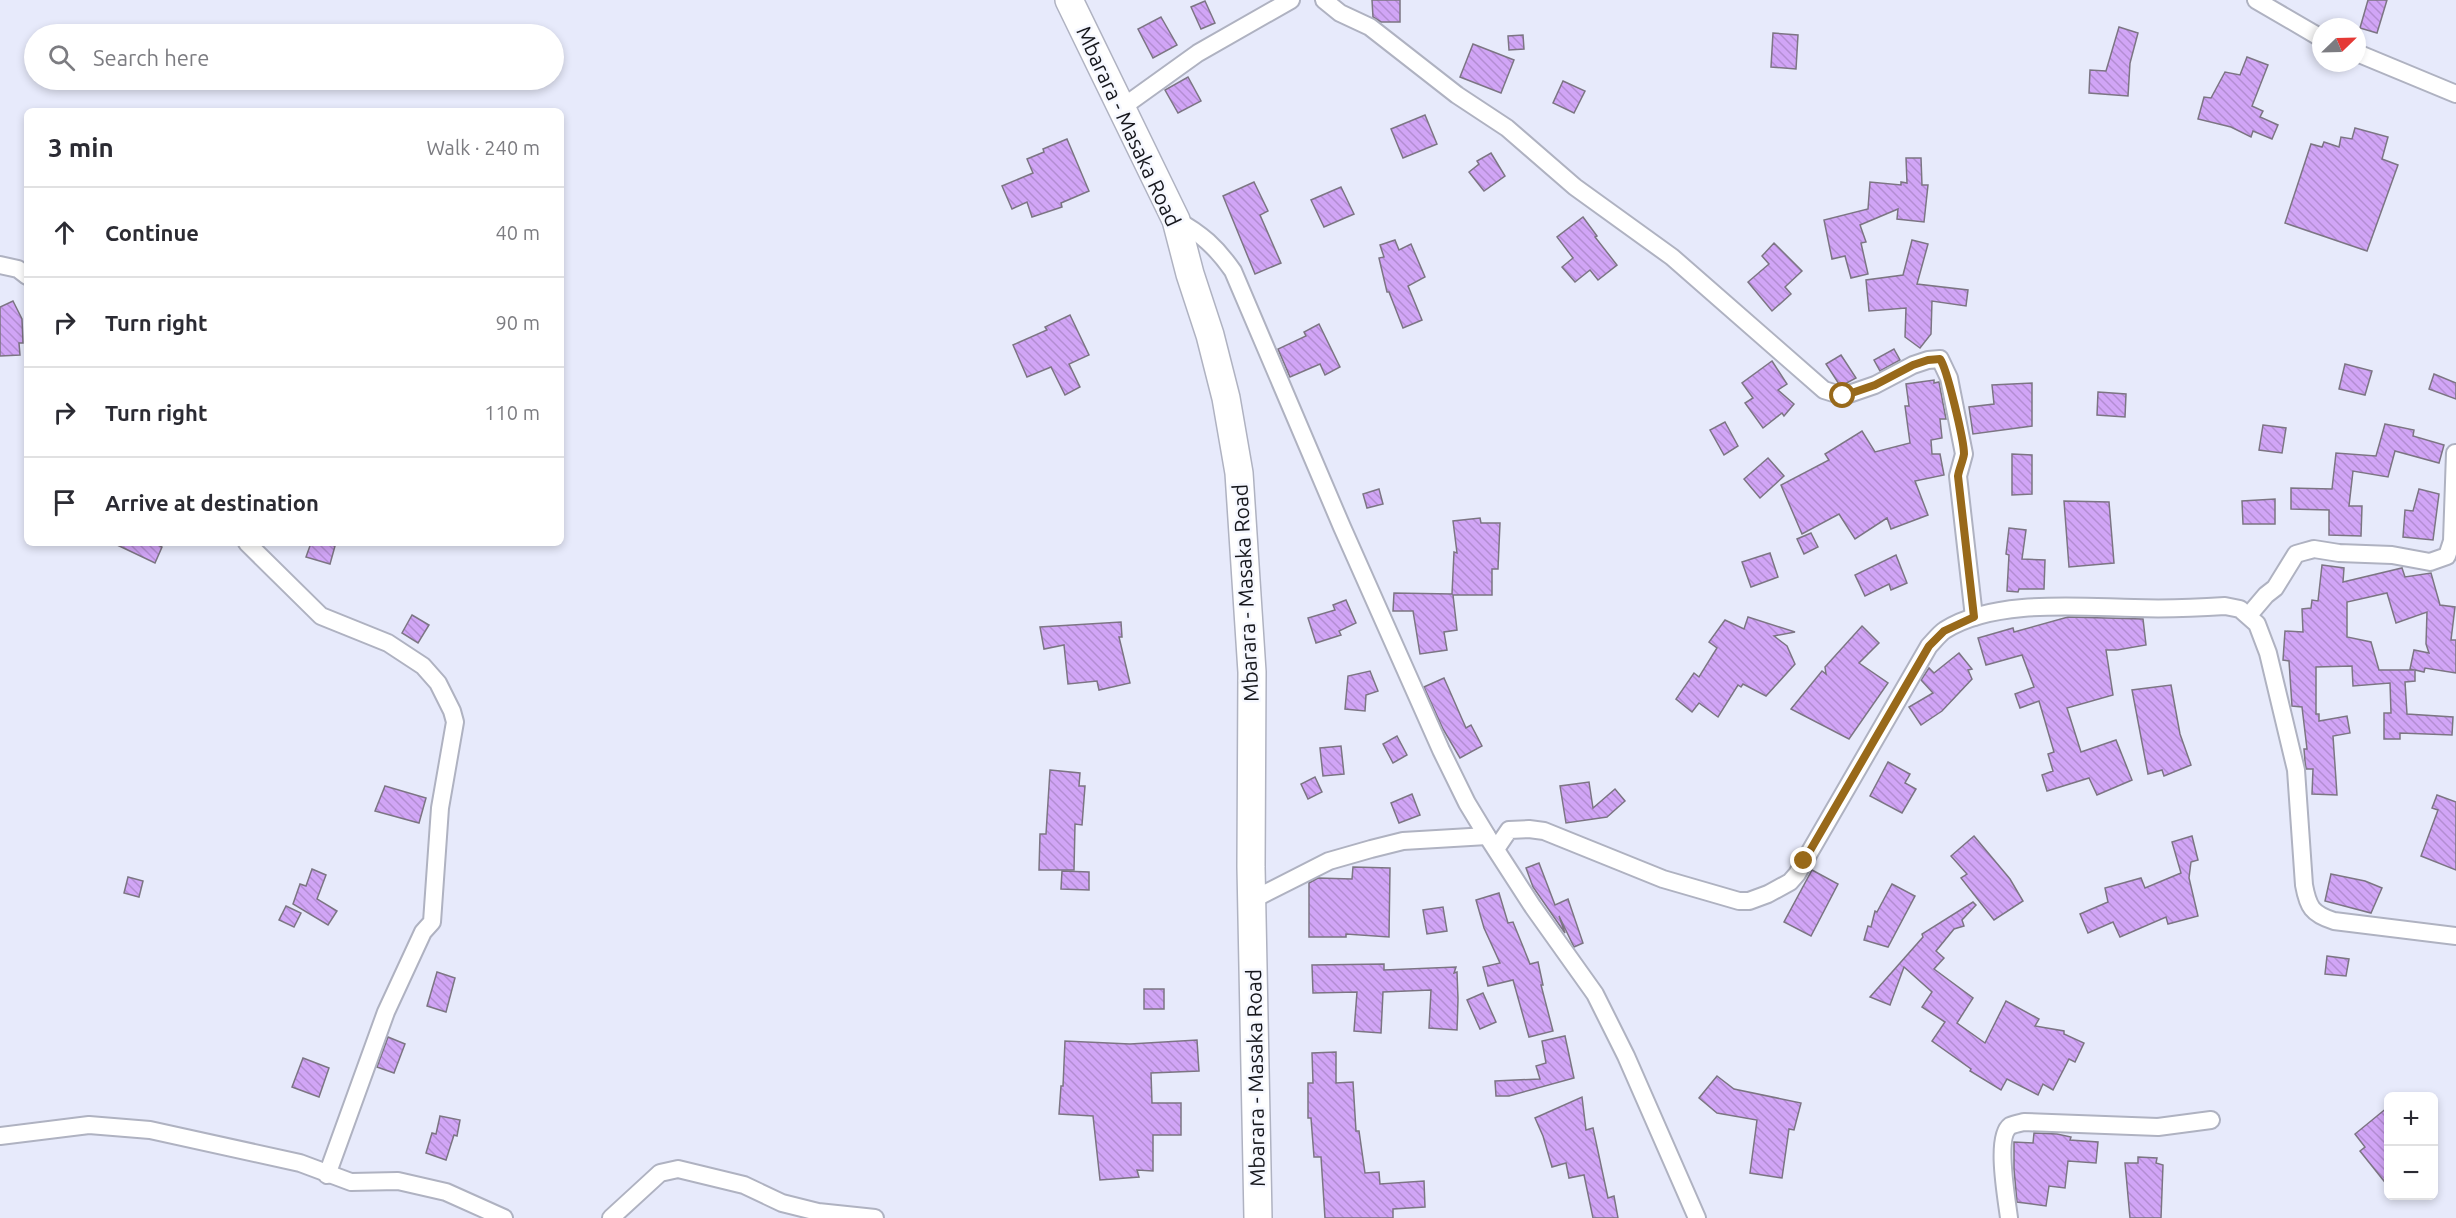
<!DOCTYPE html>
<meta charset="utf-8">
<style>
:root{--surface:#fff;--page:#f2f2f3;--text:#2b2b33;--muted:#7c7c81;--line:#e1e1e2}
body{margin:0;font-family:Ubuntu,sans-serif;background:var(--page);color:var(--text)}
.controls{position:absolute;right:18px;bottom:18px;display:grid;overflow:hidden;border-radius:9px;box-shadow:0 3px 9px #0003}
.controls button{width:54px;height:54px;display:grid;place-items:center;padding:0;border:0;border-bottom:2px solid var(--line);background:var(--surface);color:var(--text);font:30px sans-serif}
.compass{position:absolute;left:2312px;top:18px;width:54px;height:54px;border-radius:50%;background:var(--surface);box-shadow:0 3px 9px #0003;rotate:67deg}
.stop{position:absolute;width:18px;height:18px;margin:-14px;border:4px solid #98691a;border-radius:50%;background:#fff}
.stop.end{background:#98691a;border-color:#fff;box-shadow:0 2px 6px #0008}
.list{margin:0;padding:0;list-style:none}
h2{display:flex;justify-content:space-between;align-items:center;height:78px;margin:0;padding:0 24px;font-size:26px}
h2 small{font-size:20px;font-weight:400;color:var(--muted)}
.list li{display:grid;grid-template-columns:39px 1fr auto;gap:18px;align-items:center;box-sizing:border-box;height:90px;padding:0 24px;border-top:2px solid var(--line)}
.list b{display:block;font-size:22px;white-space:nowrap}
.list em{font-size:20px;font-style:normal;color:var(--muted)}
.icon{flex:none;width:33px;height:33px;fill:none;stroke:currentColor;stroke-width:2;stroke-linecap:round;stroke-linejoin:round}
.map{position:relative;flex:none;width:2456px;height:1218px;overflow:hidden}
.search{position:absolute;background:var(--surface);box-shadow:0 3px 9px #0003;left:24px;top:24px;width:540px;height:66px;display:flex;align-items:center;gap:15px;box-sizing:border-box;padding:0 21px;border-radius:33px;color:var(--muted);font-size:22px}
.panel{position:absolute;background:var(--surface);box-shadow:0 3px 9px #0003;left:24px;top:108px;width:540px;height:438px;border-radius:9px}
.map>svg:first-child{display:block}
.building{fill:url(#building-back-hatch);stroke:#7c7583;stroke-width:1.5;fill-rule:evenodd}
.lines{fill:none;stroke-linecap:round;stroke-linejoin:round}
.minor-casing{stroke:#afb2c1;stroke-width:20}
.trunk-casing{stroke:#afb2c1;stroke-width:30}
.minor{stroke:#fff;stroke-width:16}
.trunk{stroke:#fff;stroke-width:27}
.route{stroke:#98691a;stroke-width:8}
.labels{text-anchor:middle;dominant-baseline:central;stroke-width:5;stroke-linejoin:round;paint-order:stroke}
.street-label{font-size:21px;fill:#16171c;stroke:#f6f8ff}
</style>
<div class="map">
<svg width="2456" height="1218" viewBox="0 0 2456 1218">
<defs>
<pattern id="building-back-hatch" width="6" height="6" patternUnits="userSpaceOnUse" patternTransform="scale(1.5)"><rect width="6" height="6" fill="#d1a5f6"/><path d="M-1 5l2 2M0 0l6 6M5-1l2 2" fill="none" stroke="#b38dd2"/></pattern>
</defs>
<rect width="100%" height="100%" fill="#e7eafb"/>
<g class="building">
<polygon points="1372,0 1400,0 1400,22 1381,22 1373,17"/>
<polygon points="2368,0 2387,0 2377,33 2360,28"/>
<polygon points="1205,1 1215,23 1201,29 1191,7"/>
<polygon points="1161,17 1177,45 1153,58 1138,29"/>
<polygon points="2119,27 2138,33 2130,63 2128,96 2089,93 2090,70 2106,71"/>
<polygon points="1773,33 1798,35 1796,69 1771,67"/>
<polygon points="1523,35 1524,49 1509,50 1508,36"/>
<polygon points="1473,44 1514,60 1501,93 1460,77"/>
<polygon points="2247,57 2268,65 2252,106 2263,111 2260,117 2278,125 2272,139 2253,131 2251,137 2231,127 2198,119 2204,97 2211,98 2225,72 2240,75"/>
<polygon points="1188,77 1201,101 1178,113 1165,90"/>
<polygon points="1563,81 1585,91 1574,113 1553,103"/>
<polygon points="1425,115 1437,144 1403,158 1391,129"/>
<polygon points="2355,128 2388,137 2382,159 2398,165 2367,251 2285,223 2311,144 2322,147 2324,142 2339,147 2341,137 2352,139"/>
<polygon points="1067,139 1089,191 1061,203 1062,207 1032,217 1027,202 1012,209 1002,186 1033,173 1027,159 1044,152 1043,149"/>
<polygon points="1491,153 1505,176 1484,191 1469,172 1479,164 1477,161"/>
<polygon points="1906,158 1921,158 1922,185 1928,185 1924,222 1897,219 1898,209 1860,225 1866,242 1861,243 1868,274 1851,278 1845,256 1832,259 1824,220 1868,209 1870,182 1901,185 1901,182 1907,183"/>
<polygon points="1254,182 1268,211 1260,215 1281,263 1255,274 1223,196"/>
<polygon points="1341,187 1354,214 1324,227 1311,200"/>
<polygon points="1583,217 1597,236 1595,237 1617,265 1598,280 1590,270 1575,282 1562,267 1573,258 1557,237"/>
<polygon points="1395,240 1399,250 1411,244 1425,277 1408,286 1422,320 1403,328 1389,292 1387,292 1379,258 1384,257 1380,245"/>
<polygon points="1912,240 1928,244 1917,284 1968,290 1966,306 1932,301 1931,334 1920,348 1905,337 1906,308 1869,311 1866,280 1903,275"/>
<polygon points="1774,243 1802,271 1785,287 1791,294 1772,311 1748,282 1769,264 1762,256"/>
<polygon points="13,301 22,319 23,343 19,343 20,355 0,356 0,307"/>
<polygon points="1070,315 1089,355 1069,364 1080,387 1065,395 1051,367 1027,377 1013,345 1047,330 1045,327"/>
<polygon points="1319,324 1340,367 1325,375 1320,364 1290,377 1278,349 1306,336 1304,332"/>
<polygon points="1894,349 1900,360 1880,371 1874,360"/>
<polygon points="1841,355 1856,378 1843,385 1839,384 1826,364"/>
<polygon points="1772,361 1787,384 1778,390 1794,404 1784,416 1782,413 1763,428 1745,403 1753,398 1742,383"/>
<polygon points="2345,364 2372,371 2365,395 2339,389"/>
<polygon points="2434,374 2456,383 2456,399 2429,389"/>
<polygon points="1934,380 1934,383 1939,382 1946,419 1940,419 1942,438 1931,440 1932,454 1940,454 1944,475 1915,481 1928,515 1891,529 1887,518 1855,539 1839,514 1802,534 1781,485 1829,460 1825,454 1862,431 1875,452 1910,443 1905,406 1909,406 1906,384"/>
<polygon points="2032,383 2032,426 1973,434 1969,407 1994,404 1992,385"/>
<polygon points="2098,392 2126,394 2125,417 2097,415"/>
<polygon points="1725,422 1738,446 1724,455 1710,430"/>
<polygon points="2385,424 2414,430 2413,436 2444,445 2439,463 2395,451 2388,477 2353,471 2349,506 2362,506 2361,536 2329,535 2329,510 2291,509 2291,488 2332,489 2336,453 2376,456"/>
<polygon points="2263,425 2286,428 2282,453 2259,450"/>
<polygon points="2012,454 2032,455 2032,494 2012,495"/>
<polygon points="1768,458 1784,476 1760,498 1744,479"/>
<polygon points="1379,489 1383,504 1367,508 1363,494"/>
<polygon points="2419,489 2439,494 2433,540 2403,537 2405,510 2413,511"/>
<polygon points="2275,499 2275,524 2243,524 2242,501"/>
<polygon points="2064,501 2109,502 2114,563 2069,567"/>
<polygon points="1480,518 1481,523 1500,523 1498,569 1492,569 1492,595 1453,595 1457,630 1444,632 1447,650 1420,654 1413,611 1393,611 1394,593 1452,594 1454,552 1457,553 1453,521"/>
<polygon points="2009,528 2026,530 2022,559 2045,560 2044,589 2019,589 2018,592 2007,591 2009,555 2006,554"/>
<polygon points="1811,533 1818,547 1804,554 1797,539"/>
<polygon points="113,543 155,543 162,547 155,563"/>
<polygon points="311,543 324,543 335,546 330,564 306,557"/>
<polygon points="1770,553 1778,577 1751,587 1742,562"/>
<polygon points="1896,555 1907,583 1891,590 1889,584 1865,596 1855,575"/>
<path d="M2322 565 2344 568 2343 582 2402 568 2405 577 2431 573 2440 605 2455 607 2451 640H2456V673L2425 668 2424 672 2415 670V681L2405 682 2407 714 2453 717 2452 735 2400 733V739H2384V713H2391L2390 683 2353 686 2352 666 2316 667V714H2319V721L2347 716 2350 733 2333 736 2337 795 2312 794 2313 769H2306L2305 761 2304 749H2307L2302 707 2292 706 2289 661 2283 660 2285 631 2303 632 2302 609 2311 608 2312 600 2318 601ZM2387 593 2396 623 2427 612 2426 644 2429 653 2414 650 2410 669 2414 670H2379L2371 642 2347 637V602Z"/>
<polygon points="1346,600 1356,623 1339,631 1341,635 1316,643 1308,618 1335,610 1333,605"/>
<polygon points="412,615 429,625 418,643 402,633"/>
<polygon points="1748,617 1795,632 1774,636 1787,646 1795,664 1766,696 1743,684 1741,687 1738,685 1718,717 1699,703 1692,712 1676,699 1694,673 1699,677 1717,648 1709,642 1725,620 1744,629"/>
<polygon points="2068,617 2143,619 2146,645 2117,650 2106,650 2113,695 2067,708 2081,752 2116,740 2132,780 2097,795 2089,778 2047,791 2042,775 2053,771 2048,754 2054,752 2039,701 2020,708 2015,694 2034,687 2022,655 1986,665 1978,638 2013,628 2014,632"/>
<polygon points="1121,622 1122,637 1119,637 1130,683 1099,690 1097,681 1068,684 1064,645 1044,649 1040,627"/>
<polygon points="1862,626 1879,643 1859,663 1888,683 1849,739 1791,709 1822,671 1826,674 1825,667"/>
<polygon points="1959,653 1972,669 1968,670 1972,679 1942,711 1921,725 1909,707 1933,693 1921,680 1929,668 1934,673"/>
<polygon points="1370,671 1378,691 1366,695 1365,711 1345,709 1348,676"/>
<polygon points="1444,678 1466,728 1471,725 1482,746 1460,758 1443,729 1424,687"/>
<polygon points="2171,685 2180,734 2191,765 2164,776 2162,770 2148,774 2132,690"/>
<polygon points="1397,736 1407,755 1393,763 1383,744"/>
<polygon points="1341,746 1344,774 1323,776 1320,748"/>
<polygon points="1888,762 1910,774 1905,783 1916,789 1902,813 1870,796"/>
<polygon points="1050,770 1080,773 1079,786 1085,786 1082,825 1075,824 1074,870 1039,870 1040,834 1046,834"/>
<polygon points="1315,777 1322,792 1308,799 1301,784"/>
<polygon points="1589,782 1593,808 1615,789 1625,801 1607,817 1566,823 1560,786"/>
<polygon points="385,786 426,798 419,823 375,811"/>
<polygon points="1412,794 1420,815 1399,823 1391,803"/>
<polygon points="2437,795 2456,802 2456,870 2421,856 2438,810 2432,808"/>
<polygon points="1974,836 2010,879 2023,901 1994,920 1961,878 1967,874 1951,856"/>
<polygon points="2192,836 2198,860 2191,862 2189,878 2198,916 2168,924 2166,917 2120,937 2113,922 2088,933 2080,914 2108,902 2105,888 2141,878 2145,888 2181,873 2172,842"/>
<polygon points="1539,863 1555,905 1568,899 1583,943 1574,947 1559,916 1565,933 1533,887 1526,868"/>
<polygon points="1353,867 1390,868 1389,937 1346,934 1346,937 1309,937 1309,883 1318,878 1352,879"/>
<polygon points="312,869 326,875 317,899 337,911 328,925 293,904 300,884 306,886"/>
<polygon points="1812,870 1838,884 1811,936 1784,922"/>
<polygon points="1062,871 1089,872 1089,890 1061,889"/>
<polygon points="2331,874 2365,881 2382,888 2371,913 2325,901"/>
<polygon points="128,877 143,881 139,897 124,893"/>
<polygon points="1892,884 1915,896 1888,947 1864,940 1868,926 1871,927 1875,911 1877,912"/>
<polygon points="1499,893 1508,923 1513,922 1530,964 1538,962 1543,985 1541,985 1553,1031 1529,1037 1513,980 1488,986 1483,967 1500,963 1484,928 1476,900"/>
<polygon points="1973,902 1976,905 1962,920 1964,926 1954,929 1936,951 1944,958 1934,969 1973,998 1957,1023 1985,1043 2006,1001 2039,1019 2035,1026 2064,1031 2064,1034 2084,1043 2075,1062 2069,1059 2053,1090 2043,1084 2038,1095 2007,1079 2001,1090 1970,1071 1971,1069 1932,1041 1945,1022 1922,1007 1932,992 1904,967 1890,1005 1870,997 1923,937 1922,934"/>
<polygon points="286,906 301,913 294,927 279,920"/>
<polygon points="1443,907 1447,931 1427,934 1423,910"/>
<polygon points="2327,956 2349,959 2346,976 2325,974"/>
<polygon points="1384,964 1384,970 1456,967 1454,973 1457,972 1458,999 1457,1030 1429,1028 1431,990 1383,992 1381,1033 1354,1031 1357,992 1313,993 1312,965"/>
<polygon points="437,972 455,978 446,1012 427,1006"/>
<rect x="1144" y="989" width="20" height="20"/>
<polygon points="1483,993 1496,1022 1480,1029 1467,1000"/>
<polygon points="1565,1036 1574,1078 1509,1096 1496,1096 1495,1081 1540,1079 1536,1066 1546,1063 1542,1041"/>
<polygon points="388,1037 405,1044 394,1073 377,1067"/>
<polygon points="1197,1040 1199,1071 1151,1073 1152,1103 1181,1103 1181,1135 1153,1135 1153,1171 1137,1170 1139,1177 1100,1180 1093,1116 1059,1114 1061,1086 1063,1086 1065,1041 1130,1044"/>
<polygon points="1336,1052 1336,1083 1353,1082 1356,1131 1359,1131 1365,1173 1379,1172 1380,1184 1424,1181 1425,1207 1393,1209 1393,1218 1325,1218 1321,1157 1314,1157 1311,1118 1308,1118 1308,1083 1313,1083 1312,1053"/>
<polygon points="303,1058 329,1068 319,1097 292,1087"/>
<polygon points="1717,1076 1734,1089 1801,1103 1794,1130 1789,1129 1782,1178 1750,1173 1757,1120 1717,1113 1699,1098"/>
<polygon points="1582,1097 1586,1130 1593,1128 1608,1198 1614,1196 1618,1218 1593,1218 1584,1175 1569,1178 1566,1163 1552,1167 1543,1136 1535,1118"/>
<polygon points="2388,1107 2388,1186 2360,1151 2365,1147 2355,1134"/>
<polygon points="440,1116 460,1120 457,1136 454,1135 446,1160 426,1153 432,1133 436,1134"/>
<polygon points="2034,1133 2057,1134 2071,1137 2070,1140 2098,1142 2096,1163 2068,1161 2065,1188 2049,1186 2046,1206 2017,1202 2014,1169 2014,1142 2033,1143"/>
<polygon points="2138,1157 2157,1158 2156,1163 2163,1165 2161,1218 2130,1218 2125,1163 2138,1163"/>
</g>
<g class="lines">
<g class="minor-casing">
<g id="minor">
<polyline points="1324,0 1340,13 1370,27 1457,95 1507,128 1575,187 1672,257 1824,390 1843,396 1875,385 1913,365 1928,360 1940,359 1949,378 1964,454 1958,476 1974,617"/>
<polyline points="2256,0 2321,38"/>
<polyline points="2357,53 2456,94"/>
<polyline points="1120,109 1198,53 1291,0"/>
<path d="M1176 220C1201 233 1217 248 1233 271L1342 527 1441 750 1467 803 1487 836 1533 907 1595 994 1626 1056 1697 1218"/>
<polyline points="0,265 18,269 27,276"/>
<polyline points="247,543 321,616 388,643 423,666 438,683 452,711 455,722 440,808 432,922 423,932 386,1012 327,1175"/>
<polyline points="2249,615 2266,595 2275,588 2296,554 2303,552 2314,549 2339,553 2392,555 2430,562 2447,556 2452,541 2455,453"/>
<path d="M1496 849 1509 830 1529 829 1544 831 1663 879 1739 901H1749L1768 894 1790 882 1797 874 1929 646C1934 641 1939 634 1945 630 1994 599 2078 607 2134 608 2164 609 2195 608 2225 606L2240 609 2257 624 2268 653 2296 770 2304 885C2308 907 2312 914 2334 921L2456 936"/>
<polyline points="1252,900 1329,861 1371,849 1403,841 1487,836"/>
<polyline points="0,1136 89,1125 150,1130 300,1163 351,1182 398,1181 446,1192 504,1218"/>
<polyline points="611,1218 660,1173 678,1169 744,1185 782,1203 818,1212 875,1218"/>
<path d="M2009 1218C2007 1201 1995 1137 2010 1126 2014 1124 2020 1123 2024 1122L2158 1127 2211 1120"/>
</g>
</g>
<g class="trunk-casing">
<polyline id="trunk" points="1069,0 1176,220 1190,274 1210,335 1226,398 1239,473 1252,672 1251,867 1258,1218"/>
</g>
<use href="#minor" class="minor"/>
<use href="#trunk" class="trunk"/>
</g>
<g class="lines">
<path class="route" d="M1804 861 1929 646 1944 631 1974 617 1958 476C1959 469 1963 461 1964 454 1964 441 1947 368 1940 359L1928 360 1913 365 1875 385 1843 396"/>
</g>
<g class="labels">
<g class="street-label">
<text transform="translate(1129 126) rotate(65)">Mbarara - Masaka Road</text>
<text transform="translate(1245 593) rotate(-93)">Mbarara - Masaka Road</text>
<text transform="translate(1255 1078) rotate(-91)">Mbarara - Masaka Road</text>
</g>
</g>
</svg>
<div class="controls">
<button>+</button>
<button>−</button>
</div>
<svg class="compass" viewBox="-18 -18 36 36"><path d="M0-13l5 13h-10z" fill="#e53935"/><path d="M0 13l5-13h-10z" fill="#7c7c81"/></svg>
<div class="stop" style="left:1843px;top:396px"></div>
<div class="stop end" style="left:1804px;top:861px"></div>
<div class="search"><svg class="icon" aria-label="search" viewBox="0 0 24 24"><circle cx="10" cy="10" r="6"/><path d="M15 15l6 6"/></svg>Search here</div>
<section class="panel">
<h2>3 min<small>Walk · 240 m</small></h2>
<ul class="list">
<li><svg class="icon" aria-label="ahead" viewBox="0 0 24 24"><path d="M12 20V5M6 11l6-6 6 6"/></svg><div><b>Continue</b></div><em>40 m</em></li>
<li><svg class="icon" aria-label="right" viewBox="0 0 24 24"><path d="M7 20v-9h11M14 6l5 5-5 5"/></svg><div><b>Turn right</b></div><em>90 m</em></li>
<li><svg class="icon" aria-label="right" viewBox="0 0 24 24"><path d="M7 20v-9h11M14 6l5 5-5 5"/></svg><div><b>Turn right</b></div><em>110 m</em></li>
<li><svg class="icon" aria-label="arrive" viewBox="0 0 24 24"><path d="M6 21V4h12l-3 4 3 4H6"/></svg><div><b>Arrive at destination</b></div></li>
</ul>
</section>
</div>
